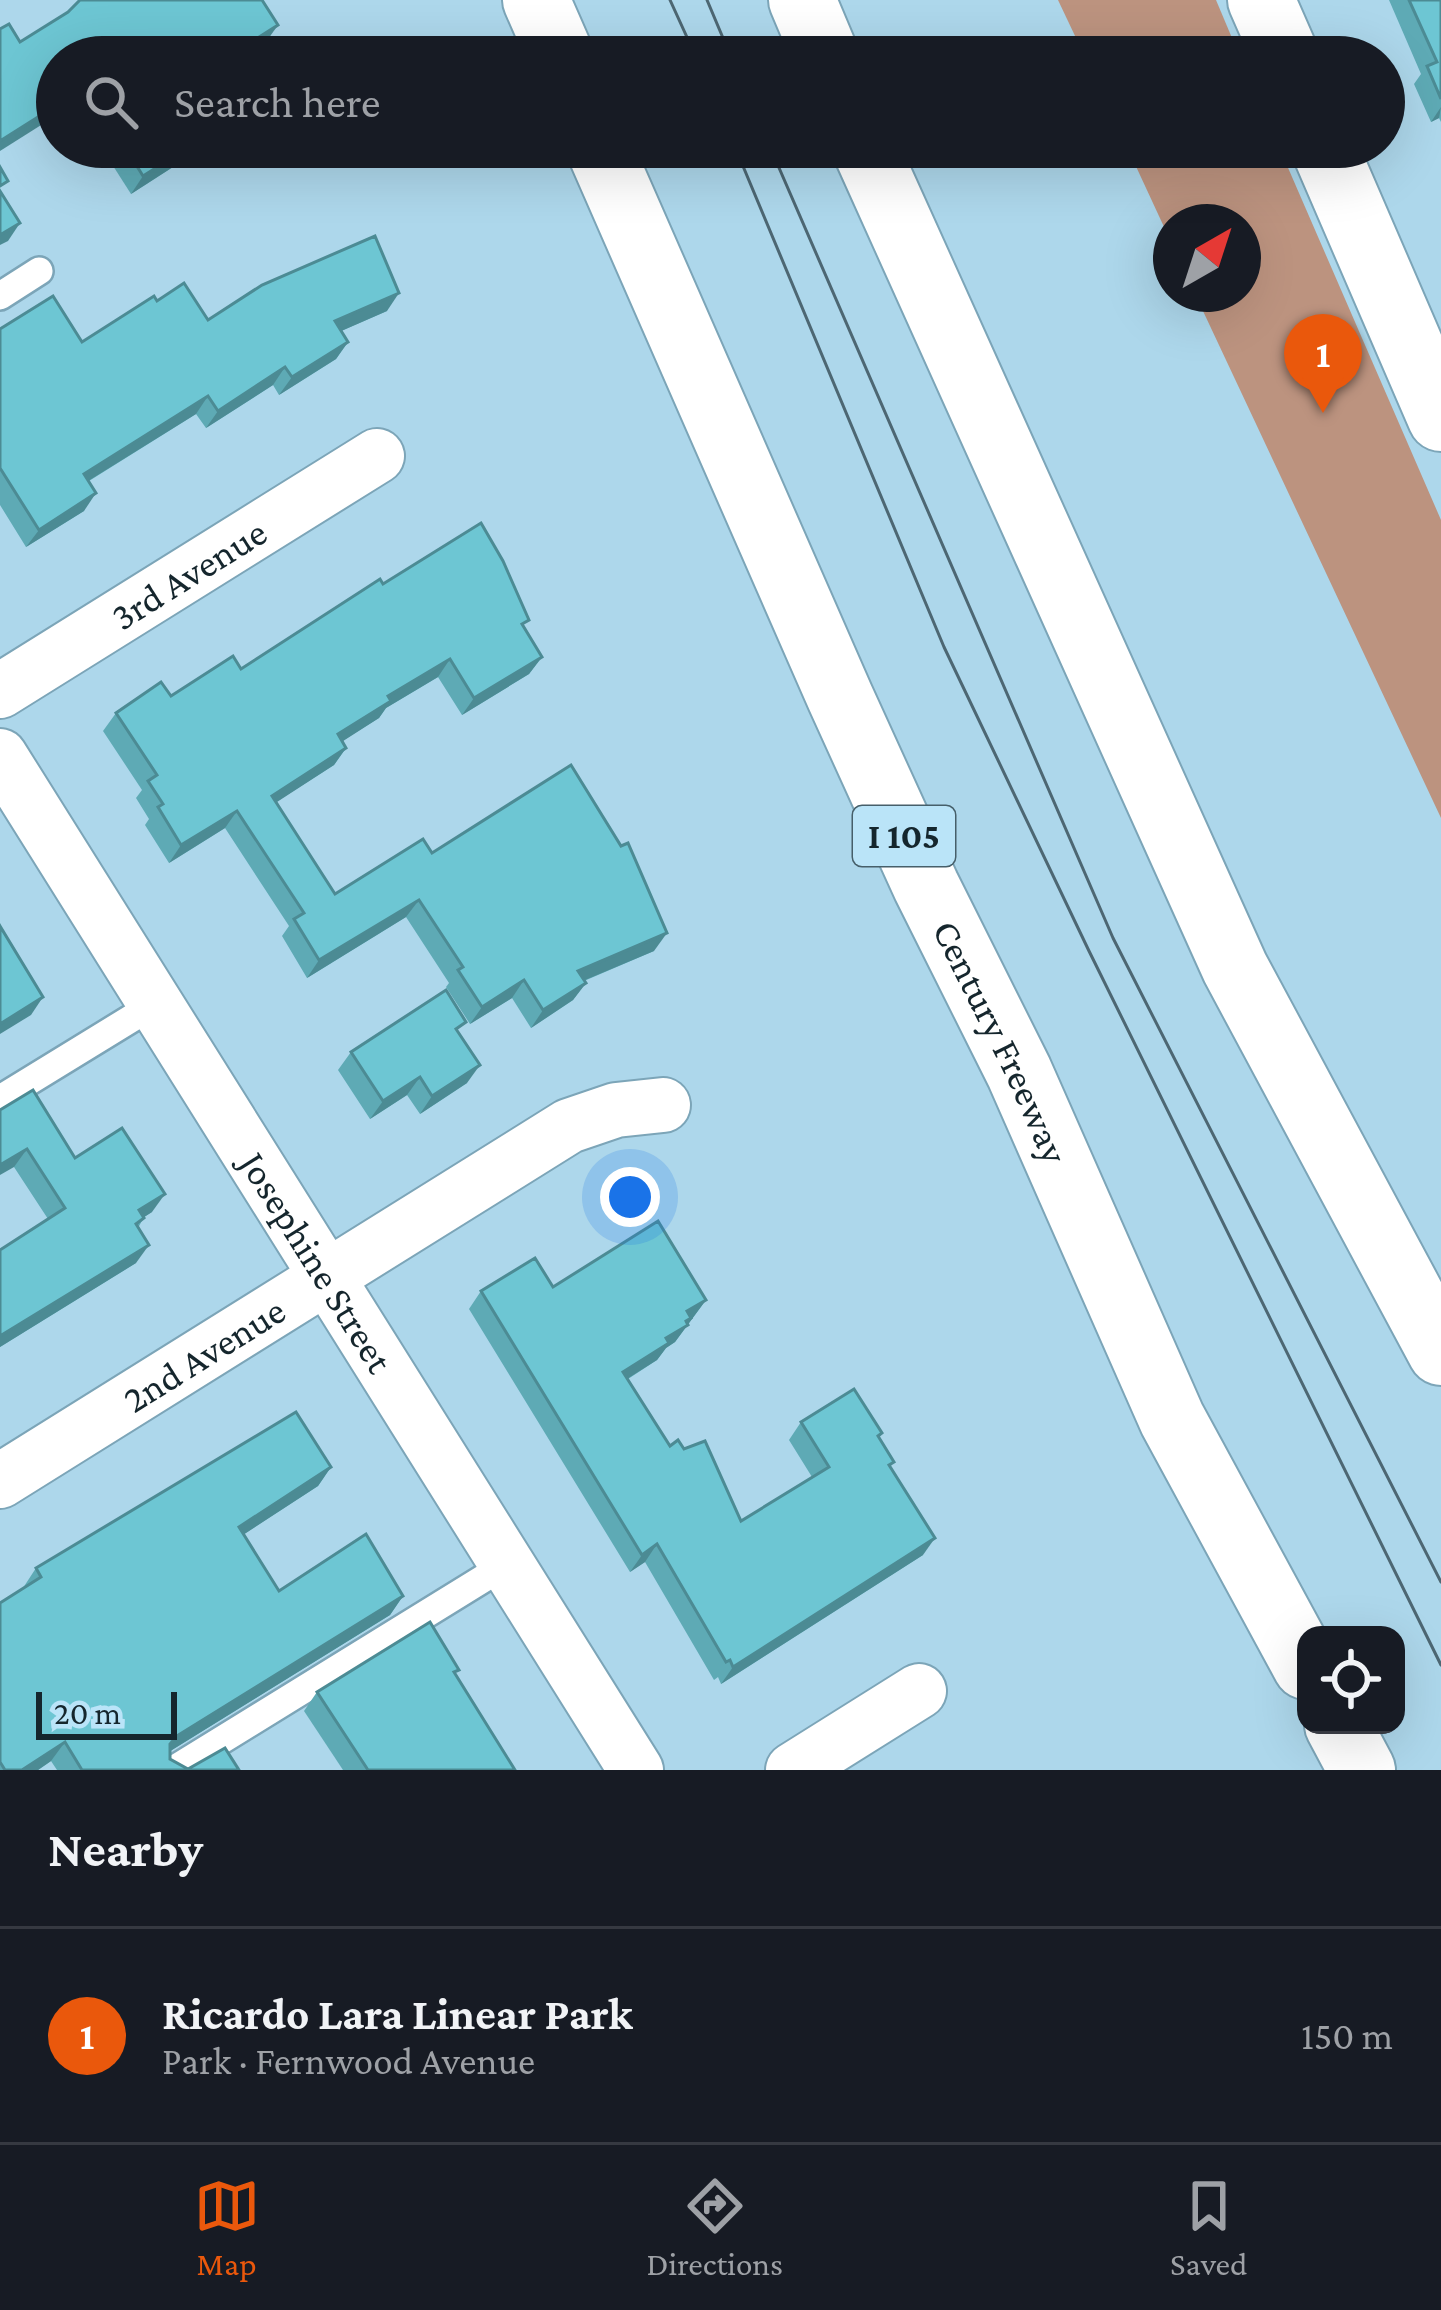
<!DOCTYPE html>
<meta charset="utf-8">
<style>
:root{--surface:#171b24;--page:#20242c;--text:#f1f3f6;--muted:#9ea1a6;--line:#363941;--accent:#ea580c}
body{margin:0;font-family:"Crimson Pro",serif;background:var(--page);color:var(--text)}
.controls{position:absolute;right:36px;bottom:36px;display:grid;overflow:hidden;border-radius:24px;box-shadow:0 12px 48px #0002}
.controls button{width:108px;height:108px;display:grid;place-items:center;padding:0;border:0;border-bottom:3px solid var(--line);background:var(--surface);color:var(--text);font:60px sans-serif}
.compass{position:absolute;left:1153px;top:204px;width:108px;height:108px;border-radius:50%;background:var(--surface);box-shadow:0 12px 48px #0002;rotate:39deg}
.scale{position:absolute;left:36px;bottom:30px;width:141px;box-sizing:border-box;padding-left:12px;border:6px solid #15262d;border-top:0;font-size:33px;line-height:42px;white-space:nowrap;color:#15262d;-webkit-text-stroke:9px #bae4f8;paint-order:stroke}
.you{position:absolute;left:630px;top:1197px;width:42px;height:42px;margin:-30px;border:9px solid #fff;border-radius:50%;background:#1a73e8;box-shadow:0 0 0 18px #1a73e833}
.badge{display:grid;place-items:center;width:78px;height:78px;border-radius:50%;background:var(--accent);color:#fff;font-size:39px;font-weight:700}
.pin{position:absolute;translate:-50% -99px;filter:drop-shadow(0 3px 6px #0008)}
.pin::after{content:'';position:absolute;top:63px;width:42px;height:36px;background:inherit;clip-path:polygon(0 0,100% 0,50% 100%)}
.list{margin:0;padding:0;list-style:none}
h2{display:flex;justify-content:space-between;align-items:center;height:156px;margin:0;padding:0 48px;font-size:51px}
h2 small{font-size:39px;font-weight:400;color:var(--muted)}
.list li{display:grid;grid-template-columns:78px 1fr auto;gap:36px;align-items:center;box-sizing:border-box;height:216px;padding:0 48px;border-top:3px solid var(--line)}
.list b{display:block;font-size:45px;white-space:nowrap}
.list p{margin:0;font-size:39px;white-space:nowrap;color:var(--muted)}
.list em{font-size:39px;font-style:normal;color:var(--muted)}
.icon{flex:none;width:66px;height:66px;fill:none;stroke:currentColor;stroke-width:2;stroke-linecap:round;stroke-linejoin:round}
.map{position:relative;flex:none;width:1441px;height:1770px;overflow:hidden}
.search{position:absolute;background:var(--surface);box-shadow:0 12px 48px #0002;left:36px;right:36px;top:36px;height:132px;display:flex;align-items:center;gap:30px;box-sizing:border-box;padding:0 42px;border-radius:66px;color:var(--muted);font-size:45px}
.sheet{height:372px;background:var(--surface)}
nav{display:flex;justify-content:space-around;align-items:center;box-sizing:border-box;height:168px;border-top:3px solid var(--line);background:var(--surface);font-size:33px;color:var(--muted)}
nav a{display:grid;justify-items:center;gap:6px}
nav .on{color:var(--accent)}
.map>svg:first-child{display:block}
.green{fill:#bc937f}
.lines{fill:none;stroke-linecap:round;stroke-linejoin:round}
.lane-casing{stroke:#7ca5b8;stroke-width:32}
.street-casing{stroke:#7ca5b8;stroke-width:58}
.secondary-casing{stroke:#7ca5b8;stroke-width:70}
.highway-casing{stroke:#7ca5b8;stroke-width:70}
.lane{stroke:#fff;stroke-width:27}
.street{stroke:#fff;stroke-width:54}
.secondary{stroke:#fff;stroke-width:66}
.highway{stroke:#fff;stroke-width:66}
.tram{stroke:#4d6773;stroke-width:3}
.wall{fill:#5eaab5}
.shaded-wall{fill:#4c8b94}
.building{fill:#6dc6d3;stroke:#4c8b94;stroke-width:3}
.labels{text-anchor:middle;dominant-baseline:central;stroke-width:9;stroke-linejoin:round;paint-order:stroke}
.shield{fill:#bae4f8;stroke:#465f6a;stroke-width:3}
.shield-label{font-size:36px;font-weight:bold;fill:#15262d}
.street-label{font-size:39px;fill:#15262d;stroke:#bae4f8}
</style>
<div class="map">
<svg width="1441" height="1770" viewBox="0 0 1441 1770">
<rect width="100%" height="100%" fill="#add7eb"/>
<g class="green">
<polygon points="1058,0 1216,0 1240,57 1085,57"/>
<polygon points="1127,147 1279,147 1441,520 1441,818 1195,294 1243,294 1243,222 1171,222 1171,242"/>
</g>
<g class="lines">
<g class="lane-casing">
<g id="lane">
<polyline points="0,296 39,271"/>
<polyline points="0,1099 155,1004"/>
<polyline points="173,1770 507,1564"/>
</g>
</g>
<g class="street-casing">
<g id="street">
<path id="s1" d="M0 691 377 456"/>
<path id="s2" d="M0 756 636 1770"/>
<path id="s3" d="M0 1481 569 1126 616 1110 663 1105"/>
<polyline points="793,1770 919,1691"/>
</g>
</g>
<g class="secondary-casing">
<g id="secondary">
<polyline points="1261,0 1286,57"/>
<polyline points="1324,147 1441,418"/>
</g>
</g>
<g class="highway-casing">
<g id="highway">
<polyline points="536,0 561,57"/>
<polyline points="802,0 826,57"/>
<path id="s4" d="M599 147 840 697 926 886 1019 1072 1172 1419 1306 1666"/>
<polyline points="865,147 1235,968 1441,1352"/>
<polyline points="1338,1725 1362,1770"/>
</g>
</g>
<use href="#lane" class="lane"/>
<use href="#street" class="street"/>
<use href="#secondary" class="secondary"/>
<use href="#highway" class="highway"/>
<g class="tram">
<polyline points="670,0 696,57"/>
<polyline points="707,0 731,57"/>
<polyline points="735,147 944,647 1089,951 1441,1665"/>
<polyline points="770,147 1113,938 1441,1582"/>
</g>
</g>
<g class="wall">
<polygon points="1389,0 1441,0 1441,122 1439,118 1431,122 1414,84 1421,74"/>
<polygon points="101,147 204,147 131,194"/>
<polygon points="157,301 208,320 387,311 341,331 348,342 336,359 279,395 273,385 206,428 196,414 89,481 84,511 26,547 0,505 0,329 82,342"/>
<polygon points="383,584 524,627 542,657 529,674 462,715 438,677 386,708 379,718 342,741 346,748 334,765 276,802 335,894 432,853 654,951 584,981 586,983 573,1000 531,1028 512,998 470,1024 446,987 449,983 406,917 307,978 282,936 289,926 225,828 169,863 145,825 149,819 136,798 142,790 103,731 116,713 171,696 241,669"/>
<polygon points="459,1033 467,1083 420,1114 407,1095 370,1119 338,1070 351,1052"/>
<polygon points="0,1110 75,1158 152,1212 144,1217 138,1228 136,1263 0,1347 0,1250 48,1219 14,1167"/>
<polygon points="553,1287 706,1300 675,1342 666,1348 657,1360 628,1379 670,1446 684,1449 741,1521 812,1477 789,1440 801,1422 882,1433 879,1438 894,1462 890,1467 923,1555 721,1684 718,1677 714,1680 645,1562 630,1572 469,1309 481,1291"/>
<polygon points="331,1467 318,1486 244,1534 279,1591 403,1596 390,1615 170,1751 170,1759 188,1769 239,1770 57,1770 51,1761 38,1770 0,1770 0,1603 23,1588 36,1568"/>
<polygon points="456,1674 515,1770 343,1770 304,1711 317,1692"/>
</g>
<g class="shaded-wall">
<polygon points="278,25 266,42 243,57 228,57"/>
<polygon points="57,105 57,115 0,151 0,141"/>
<polygon points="1441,107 1439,118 1431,122"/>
<polygon points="189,147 204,147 131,194 143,176"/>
<polygon points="20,223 8,241 0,245 0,235"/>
<polygon points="399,293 387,311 323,339 335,321"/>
<polygon points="348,342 336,359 279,395 292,377"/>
<polygon points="285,367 273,385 206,428 218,411"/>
<polygon points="208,396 196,414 72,491 84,474"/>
<polygon points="96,493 84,511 26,547 39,530"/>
<polygon points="542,657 529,674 462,715 474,698"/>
<polygon points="450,659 438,677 386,708 379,718 326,752 338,734 388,696"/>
<polygon points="346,748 334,765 260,813 272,796"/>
<polygon points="237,811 225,828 169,863 181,845"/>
<polygon points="419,900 406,917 307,978 319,960"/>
<polygon points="667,933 654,951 566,988 578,971"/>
<polygon points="524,980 512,998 470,1024 482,1007"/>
<polygon points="586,983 573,1000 531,1028 543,1010"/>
<polygon points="43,997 31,1015 0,1034 0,1024"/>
<polygon points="480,1065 467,1083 420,1114 432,1096"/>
<polygon points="420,1077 407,1095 370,1119 383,1101"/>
<polygon points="27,1149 14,1167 0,1175 0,1165"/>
<polygon points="165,1194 152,1212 127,1228 139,1210"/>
<polygon points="149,1245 136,1263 0,1347 0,1336"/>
<polygon points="706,1300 675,1342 666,1348 657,1360 611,1389 623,1372 687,1311"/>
<polygon points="331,1467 318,1486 226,1546 239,1527"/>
<polygon points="935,1538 923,1555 721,1684 733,1667"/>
<polygon points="657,1544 645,1562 630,1572 642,1555"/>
<polygon points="403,1596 390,1615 164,1755 157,1763 177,1736"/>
<polygon points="65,1742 51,1761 38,1770 22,1770"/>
</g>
<g class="building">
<polygon points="80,0 262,0 278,25 228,57 57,57 57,105 0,141 0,29 9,24 20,42 68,12"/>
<polygon points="1409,0 1441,0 1441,99 1427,66 1437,62"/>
<polygon points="125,147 189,147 143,176"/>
<polygon points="0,167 8,181 0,186"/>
<polygon points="0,191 20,223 0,235"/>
<polygon points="375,236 399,293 335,321 348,342 292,377 285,367 218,411 208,396 84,474 96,493 39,530 0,468 0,329 53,296 82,342 154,296 157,301 184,283 208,320 262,285"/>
<polygon points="481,523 503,561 529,620 522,624 542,657 474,698 450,659 388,696 391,701 338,734 346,748 272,796 335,894 423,839 432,853 571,765 621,846 628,843 667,933 578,971 586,983 543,1010 524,980 482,1007 458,970 463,967 419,900 319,960 294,919 304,913 237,811 181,845 158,807 163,804 148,781 157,775 116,713 161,682 171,696 233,656 241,669 380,579 383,584"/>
<polygon points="0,926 43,997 0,1024"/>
<polygon points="446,990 466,1022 456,1029 480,1065 432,1096 420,1077 383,1101 351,1052"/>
<polygon points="33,1090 75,1158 122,1128 165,1194 139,1210 144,1218 136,1224 149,1245 0,1336 0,1250 65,1208 27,1149 0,1165 0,1110"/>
<polygon points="658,1221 706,1300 687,1311 691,1318 686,1321 688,1325 666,1338 669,1343 623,1372 670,1446 678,1440 684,1449 705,1441 741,1521 829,1467 801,1422 854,1389 882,1433 878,1436 894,1462 889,1465 935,1538 733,1667 730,1660 726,1662 657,1544 642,1555 481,1291 535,1258 553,1287"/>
<polygon points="296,1412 331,1467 239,1527 279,1591 366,1534 403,1596 177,1736 170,1744 170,1759 188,1769 225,1748 239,1770 82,1770 65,1742 22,1770 5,1770 0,1762 0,1603 41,1577 36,1568"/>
<polygon points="430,1622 459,1670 454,1672 515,1770 368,1770 317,1692"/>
</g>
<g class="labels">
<rect class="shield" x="853" y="806" width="102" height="60" rx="9"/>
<g class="shield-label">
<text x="904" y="836">I 105</text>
</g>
<g class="street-label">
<text stroke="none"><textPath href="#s1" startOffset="222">3rd Avenue</textPath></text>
<text stroke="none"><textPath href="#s4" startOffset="981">Century Freeway</textPath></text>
<text stroke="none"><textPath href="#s2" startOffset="597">Josephine Street</textPath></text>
<text stroke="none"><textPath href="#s3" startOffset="240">2nd Avenue</textPath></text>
</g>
</g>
</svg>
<div class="controls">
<button><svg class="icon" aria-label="locate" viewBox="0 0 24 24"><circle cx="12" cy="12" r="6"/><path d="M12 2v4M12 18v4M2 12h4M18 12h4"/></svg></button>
</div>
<svg class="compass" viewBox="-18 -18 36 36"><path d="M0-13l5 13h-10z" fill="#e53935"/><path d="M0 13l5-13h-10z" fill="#9ea1a6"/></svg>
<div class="scale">20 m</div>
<div class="you"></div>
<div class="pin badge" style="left:1323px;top:413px">1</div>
<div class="search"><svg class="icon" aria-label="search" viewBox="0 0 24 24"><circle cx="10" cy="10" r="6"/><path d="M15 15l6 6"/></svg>Search here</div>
</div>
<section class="sheet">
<h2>Nearby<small></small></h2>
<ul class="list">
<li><span class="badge">1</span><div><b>Ricardo Lara Linear Park</b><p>Park · Fernwood Avenue</p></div><em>150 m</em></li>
</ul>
</section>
<nav>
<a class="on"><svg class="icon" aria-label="map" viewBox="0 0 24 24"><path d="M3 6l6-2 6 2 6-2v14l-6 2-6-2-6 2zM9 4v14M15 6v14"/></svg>Map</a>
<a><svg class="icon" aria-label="directions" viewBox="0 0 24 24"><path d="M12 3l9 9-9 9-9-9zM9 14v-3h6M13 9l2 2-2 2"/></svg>Directions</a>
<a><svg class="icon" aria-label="saved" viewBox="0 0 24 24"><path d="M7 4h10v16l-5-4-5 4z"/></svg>Saved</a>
</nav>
